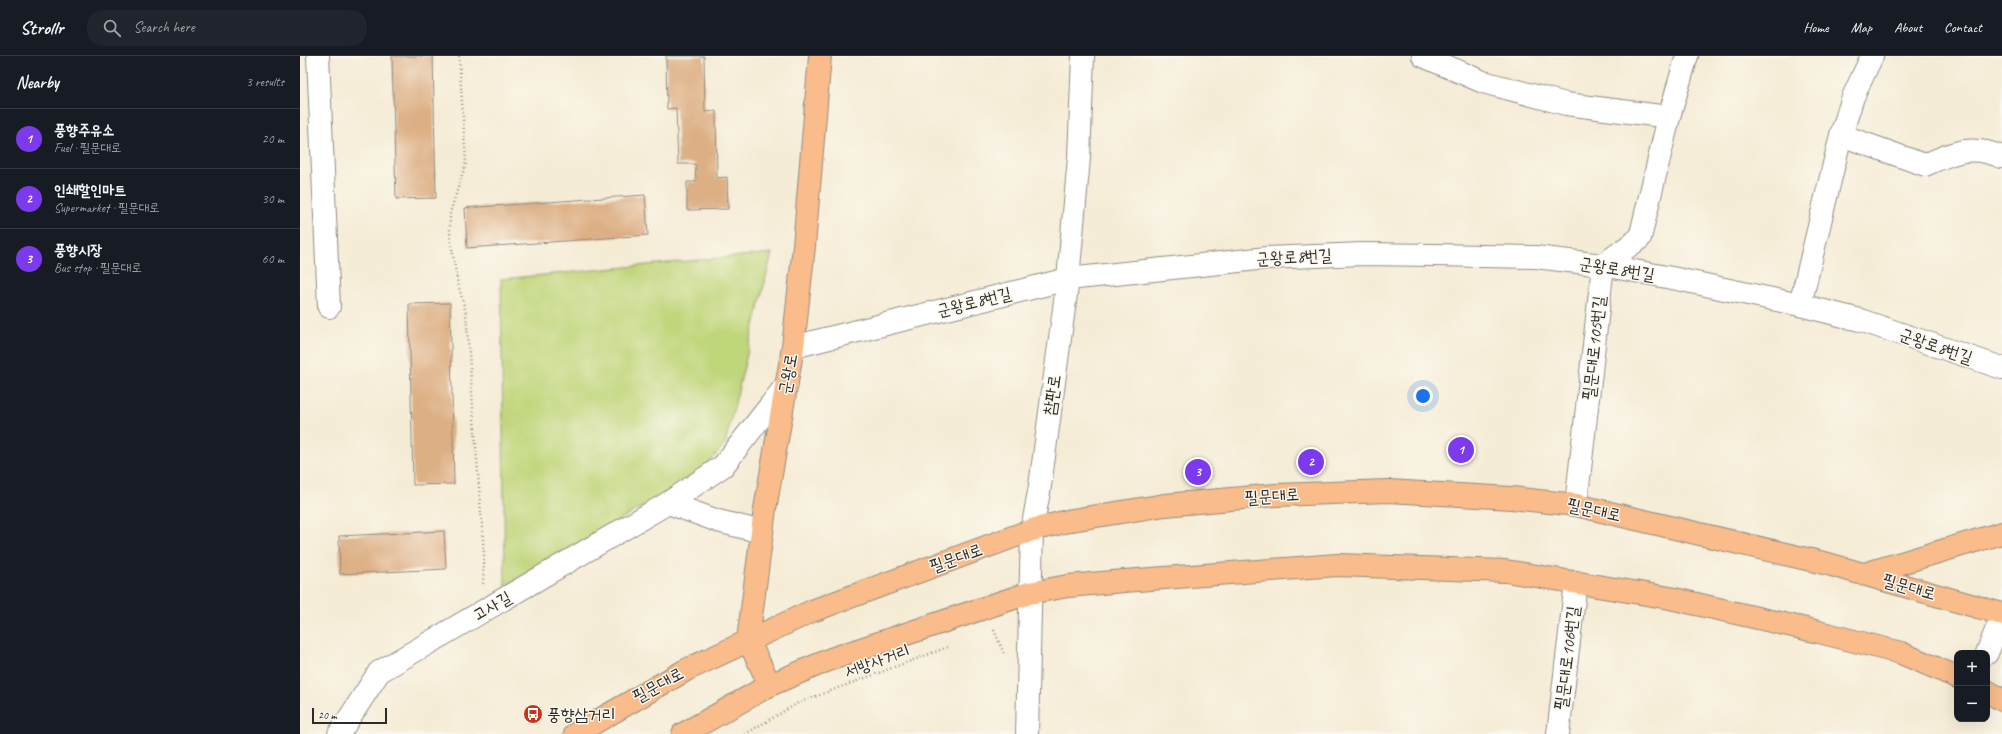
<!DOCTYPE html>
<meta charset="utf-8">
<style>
:root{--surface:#171b24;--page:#20242c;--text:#f1f3f6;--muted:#9ea1a6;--line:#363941;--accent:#7c3aed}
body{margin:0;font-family:Caveat,"Poor Story",sans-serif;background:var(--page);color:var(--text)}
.controls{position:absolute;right:12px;bottom:12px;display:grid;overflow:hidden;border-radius:8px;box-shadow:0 4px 16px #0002}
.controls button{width:36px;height:36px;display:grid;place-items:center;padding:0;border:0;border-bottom:1px solid var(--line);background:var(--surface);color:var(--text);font:20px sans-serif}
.scale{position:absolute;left:12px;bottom:10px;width:75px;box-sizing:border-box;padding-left:4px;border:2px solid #2b2b2b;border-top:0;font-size:11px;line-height:14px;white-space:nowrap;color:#2b2b2b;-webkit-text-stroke:3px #fbf7ec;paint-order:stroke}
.you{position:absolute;left:1123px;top:340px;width:14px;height:14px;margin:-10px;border:3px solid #fff;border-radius:50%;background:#1a73e8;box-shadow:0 0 0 6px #1a73e833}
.badge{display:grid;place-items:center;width:26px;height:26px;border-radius:50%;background:var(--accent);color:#fff;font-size:13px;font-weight:700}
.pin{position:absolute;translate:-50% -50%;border:2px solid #fff;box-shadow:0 1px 4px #0006}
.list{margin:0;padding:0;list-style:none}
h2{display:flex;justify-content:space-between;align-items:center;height:52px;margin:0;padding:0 16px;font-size:17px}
h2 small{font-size:13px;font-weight:400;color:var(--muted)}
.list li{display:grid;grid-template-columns:26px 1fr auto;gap:12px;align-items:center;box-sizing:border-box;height:60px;padding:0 16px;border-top:1px solid var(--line)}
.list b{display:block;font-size:15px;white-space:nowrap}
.list p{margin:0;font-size:13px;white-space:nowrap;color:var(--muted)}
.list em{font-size:13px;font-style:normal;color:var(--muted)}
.icon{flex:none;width:22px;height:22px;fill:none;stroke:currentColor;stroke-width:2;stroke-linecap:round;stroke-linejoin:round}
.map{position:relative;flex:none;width:1702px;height:678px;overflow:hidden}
header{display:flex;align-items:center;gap:24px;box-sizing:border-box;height:56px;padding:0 20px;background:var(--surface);border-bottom:1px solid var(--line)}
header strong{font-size:19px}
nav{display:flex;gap:22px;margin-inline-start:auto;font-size:14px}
.search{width:280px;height:36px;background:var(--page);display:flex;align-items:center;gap:10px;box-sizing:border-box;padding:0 14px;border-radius:16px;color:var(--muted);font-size:15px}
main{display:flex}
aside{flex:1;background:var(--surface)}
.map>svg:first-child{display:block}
.park{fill:#c0d67a;stroke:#768052}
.building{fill:#ddaf84}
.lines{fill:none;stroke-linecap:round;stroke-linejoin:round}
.minor-casing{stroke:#908c80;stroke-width:24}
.major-casing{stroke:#908c80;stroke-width:24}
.path{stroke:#908c80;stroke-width:2.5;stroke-dasharray:1 3;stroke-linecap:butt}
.minor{stroke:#fff;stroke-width:22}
.major{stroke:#f9bc8a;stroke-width:22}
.labels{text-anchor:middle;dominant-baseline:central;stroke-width:3;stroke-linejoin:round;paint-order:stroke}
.street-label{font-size:17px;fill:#2b2b2b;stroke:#fbf7ec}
.poi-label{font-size:17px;fill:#2b2b2b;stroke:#fbf7ec;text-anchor:start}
</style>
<header>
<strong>Strollr</strong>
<div class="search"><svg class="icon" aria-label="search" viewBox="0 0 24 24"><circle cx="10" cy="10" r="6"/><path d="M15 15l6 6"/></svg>Search here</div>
<nav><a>Home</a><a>Map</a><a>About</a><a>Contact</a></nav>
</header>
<main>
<aside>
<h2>Nearby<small>3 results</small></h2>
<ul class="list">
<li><span class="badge">1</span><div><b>풍향주유소</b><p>Fuel · 필문대로</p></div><em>20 m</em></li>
<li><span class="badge">2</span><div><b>인쇄할인마트</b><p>Supermarket · 필문대로</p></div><em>30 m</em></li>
<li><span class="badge">3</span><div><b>풍향시장</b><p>Bus stop · 필문대로</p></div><em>60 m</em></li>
</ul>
</aside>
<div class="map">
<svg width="1702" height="678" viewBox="0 0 1702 678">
<rect width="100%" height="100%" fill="#fbf7ec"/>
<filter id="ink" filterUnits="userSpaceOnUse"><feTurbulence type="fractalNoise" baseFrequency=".025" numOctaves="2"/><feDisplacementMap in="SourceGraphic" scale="8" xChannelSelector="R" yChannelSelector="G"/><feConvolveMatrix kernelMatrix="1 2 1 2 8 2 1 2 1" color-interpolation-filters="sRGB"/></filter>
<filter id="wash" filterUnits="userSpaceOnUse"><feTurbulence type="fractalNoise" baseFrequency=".012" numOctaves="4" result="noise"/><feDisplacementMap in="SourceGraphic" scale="16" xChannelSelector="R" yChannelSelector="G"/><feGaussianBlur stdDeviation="0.9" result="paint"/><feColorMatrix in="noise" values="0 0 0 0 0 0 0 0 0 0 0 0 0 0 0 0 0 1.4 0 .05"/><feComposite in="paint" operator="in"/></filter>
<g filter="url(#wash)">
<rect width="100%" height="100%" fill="#f5ecd6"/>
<polygon class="park" points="472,197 425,388 408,408 373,433 205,530 201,223"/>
<g id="blocks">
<g class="building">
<polygon points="92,0 133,0 136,142 96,143"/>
<polygon points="366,0 404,0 405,56 416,55 417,122 427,121 428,153 387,154 387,126 396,126 395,108 378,108 376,52 367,53"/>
<polygon points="345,139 348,179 167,192 165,152"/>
<polygon points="150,247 154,428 113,429 109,248"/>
<polygon points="144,475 146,513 40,518 39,480"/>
</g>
</g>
</g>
<g filter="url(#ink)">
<use href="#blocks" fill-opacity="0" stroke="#908c80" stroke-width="1"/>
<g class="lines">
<g class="minor-casing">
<g id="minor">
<polyline points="18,0 29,251"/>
<polyline points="1123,0 1183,26 1266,48 1369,61"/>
<path d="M1541 79 1625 109C1654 96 1671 88 1702 101"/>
<polyline points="1500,249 1541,79 1553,41 1572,0"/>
<polyline points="493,291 768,223 967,202 1063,198 1135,199 1235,201 1303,209 1377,223 1500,249 1560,264 1702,312"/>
<polyline points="1276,449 1303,209 1340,182 1369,61 1387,0"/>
<polyline points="462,476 418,465 368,447 423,410 487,328"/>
<polyline points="1687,597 1702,560"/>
<polyline points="39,678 79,616 368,447"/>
<polyline points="727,678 732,474 740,430 768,223 779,102 783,0"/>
<polyline points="1258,678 1276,526"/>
</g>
</g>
<g class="major-casing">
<g id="major">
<polyline points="1564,518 1702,477"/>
<polyline points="470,629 448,584 465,453 493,291 504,190 520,0"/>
<polyline points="1687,635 1702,644"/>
<polyline points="275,678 386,614 512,555 732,474 772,464 865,449 976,439 1088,435 1212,442 1276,449 1528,508 1702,558"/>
<polyline points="383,678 470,629 531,603 729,537 768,530 824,525 1037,509 1206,515 1370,542 1519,576 1601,597 1657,621"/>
</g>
</g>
<g class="path">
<polyline points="159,0 166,107 150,157 150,180 157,224 166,257 184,497 183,528"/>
<polyline points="694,574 704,598"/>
<polyline points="445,678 498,647 648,591"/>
</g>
<use href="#minor" class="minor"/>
<use href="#major" class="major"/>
</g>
</g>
<defs>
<g id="bus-disc" transform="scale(1)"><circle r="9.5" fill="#c8321e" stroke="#fbf7ec"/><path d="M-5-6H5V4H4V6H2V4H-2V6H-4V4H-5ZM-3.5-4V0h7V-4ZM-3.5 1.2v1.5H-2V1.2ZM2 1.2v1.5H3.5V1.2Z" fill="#fff"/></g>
</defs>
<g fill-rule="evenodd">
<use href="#bus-disc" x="233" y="658"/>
</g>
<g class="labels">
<g class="street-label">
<text transform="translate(994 201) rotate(-3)">군왕로8번길</text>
<text transform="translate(1317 213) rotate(9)">군왕로8번길</text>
<text transform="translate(674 246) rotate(-14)">군왕로8번길</text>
<text transform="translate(1636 290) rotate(19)">군왕로8번길</text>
<text transform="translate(1294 292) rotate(-84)">필문대로105번길</text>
<text transform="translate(488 318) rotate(-80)">군왕로</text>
<text transform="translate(752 339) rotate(-82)">참판로</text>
<text transform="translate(972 440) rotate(-4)">필문대로</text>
<text transform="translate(1294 454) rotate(12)">필문대로</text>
<text transform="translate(656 502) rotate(-20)">필문대로</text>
<text transform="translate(1609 531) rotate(16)">필문대로</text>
<text transform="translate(192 550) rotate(-30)">고사길</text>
<text transform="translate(1267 602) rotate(-83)">필문대로106번길</text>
<text transform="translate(577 605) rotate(-20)">서방사거리</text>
<text transform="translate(358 629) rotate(-29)">필문대로</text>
</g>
<g class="poi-label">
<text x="247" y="658">풍향삼거리</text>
</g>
</g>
</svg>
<div class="controls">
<button>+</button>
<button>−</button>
</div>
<div class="scale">20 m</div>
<div class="you"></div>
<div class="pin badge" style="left:1161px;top:394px">1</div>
<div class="pin badge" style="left:1011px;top:406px">2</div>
<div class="pin badge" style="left:898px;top:416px">3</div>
</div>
</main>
